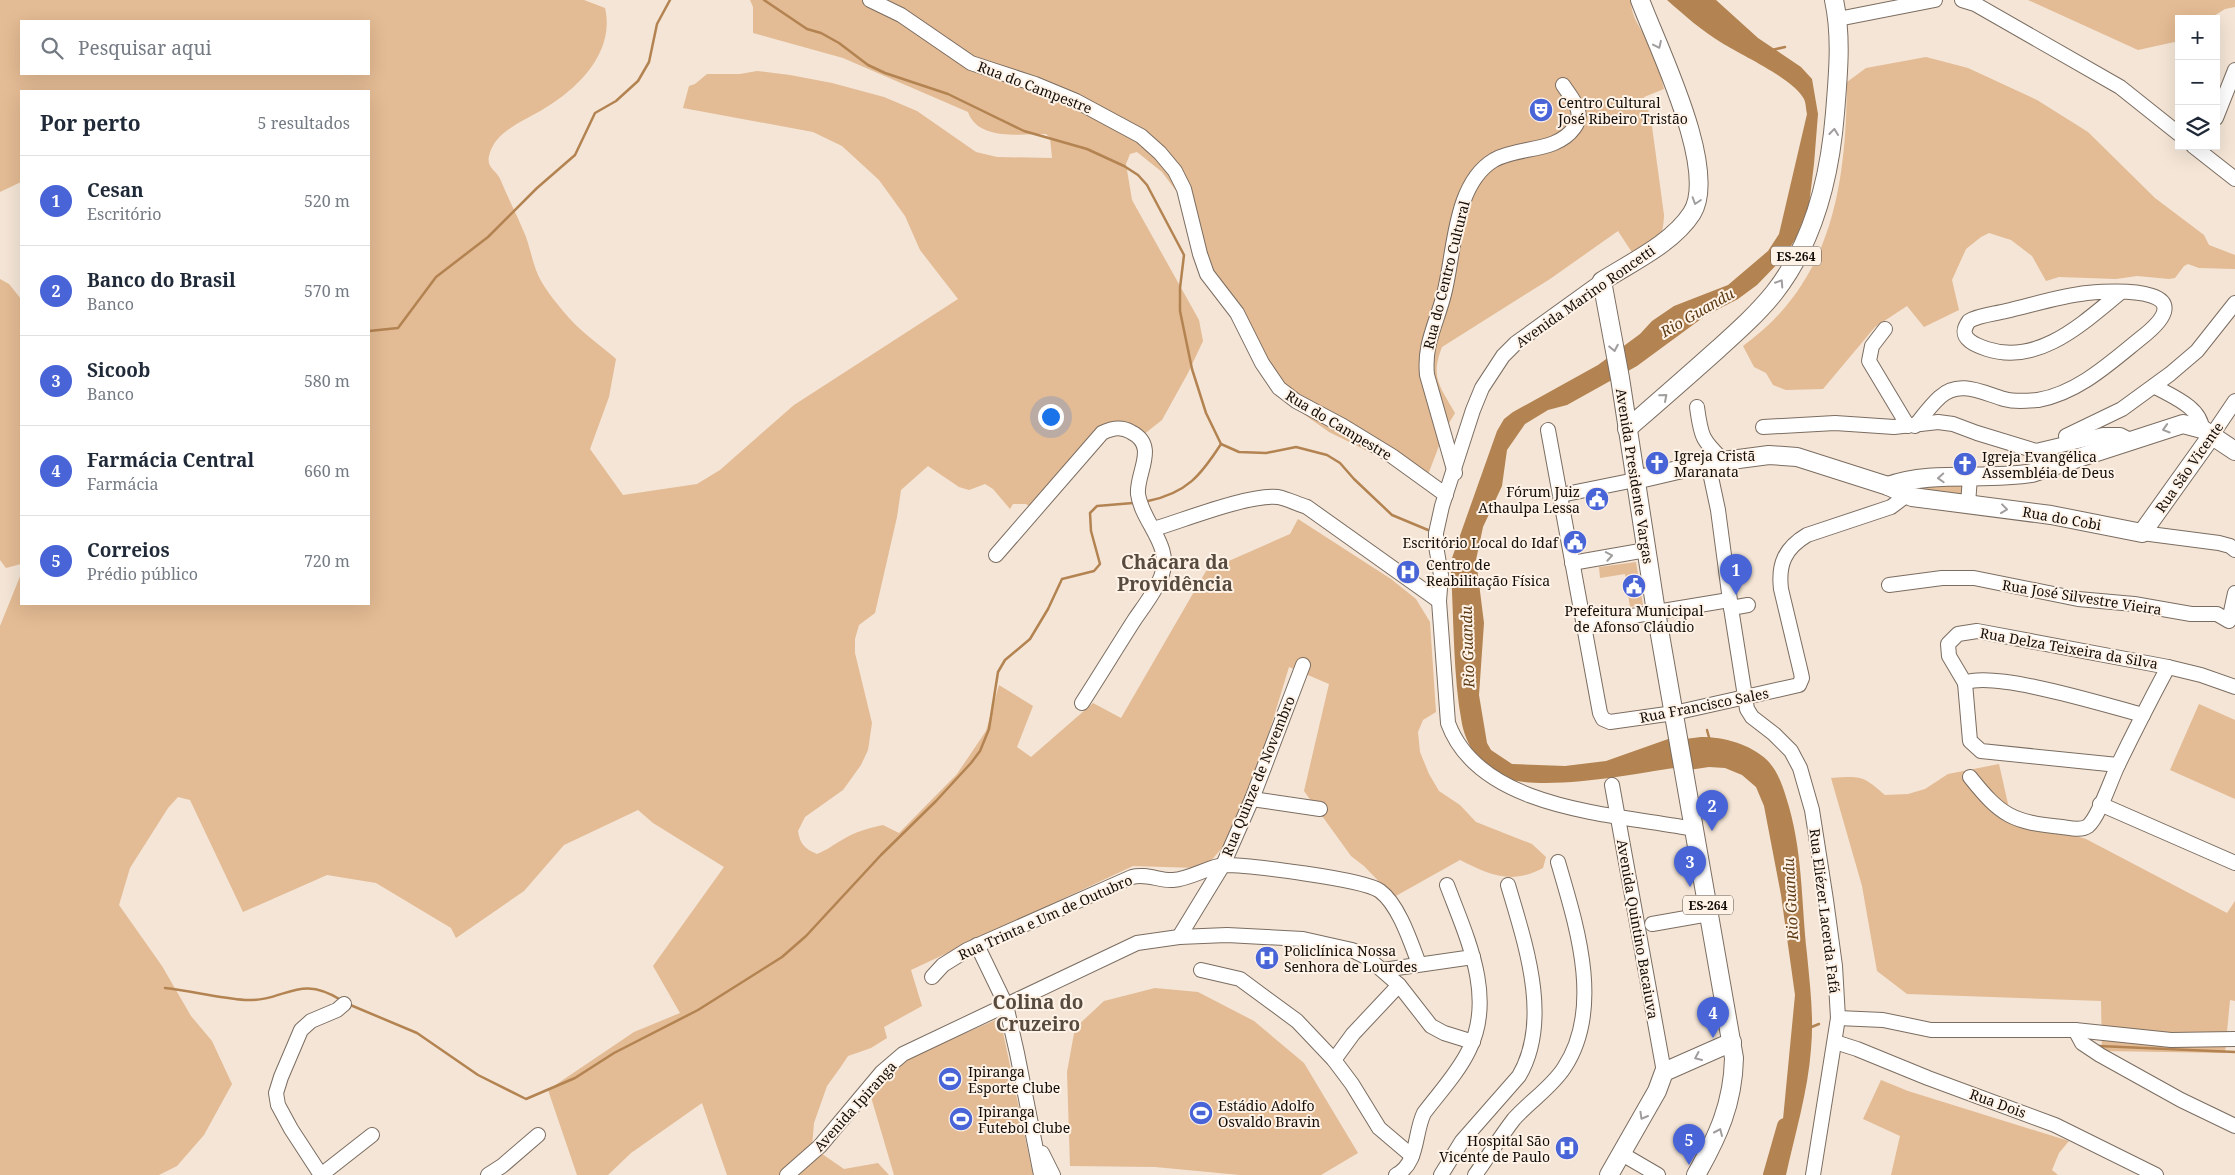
<!DOCTYPE html>
<html lang="pt">
<meta charset="utf-8">
<style>
:root{--surface:#fff;--page:#f6f6f7;--text:#1f2937;--muted:#747a83;--line:#e0e1e3;--accent:#4864d7}
body{margin:0;font-family:"Noto Serif",serif;background:var(--page);color:var(--text)}
.controls{position:absolute;right:15px;top:15px;display:grid;overflow:hidden;border-radius:0px;box-shadow:0 5px 20px #0002}
.controls button{width:45px;height:45px;display:grid;place-items:center;padding:0;border:0;border-bottom:1px solid var(--line);background:var(--surface);color:var(--text);font:25px sans-serif}
.you{position:absolute;left:1050px;top:416px;width:18px;height:18px;margin:-12px;border:4px solid #fff;border-radius:50%;background:#1a73e8;box-shadow:0 0 0 8px #1a73e833}
.badge{display:grid;place-items:center;width:32px;height:32px;border-radius:50%;background:var(--accent);color:#fff;font-size:16px;font-weight:700}
.pin{position:absolute;translate:-50% -41px;filter:drop-shadow(0 1px 2px #0008)}
.pin::after{content:'';position:absolute;top:26px;width:18px;height:15px;background:inherit;clip-path:polygon(0 0,100% 0,50% 100%)}
.list{margin:0;padding:0;list-style:none}
h2{display:flex;justify-content:space-between;align-items:center;height:65px;margin:0;padding:0 20px;font-size:21px}
h2 small{font-size:16px;font-weight:400;color:var(--muted)}
.list li{display:grid;grid-template-columns:32px 1fr auto;gap:15px;align-items:center;box-sizing:border-box;height:90px;padding:0 20px;border-top:1px solid var(--line)}
.list b{display:block;font-size:19px;white-space:nowrap}
.list p{margin:0;font-size:16px;white-space:nowrap;color:var(--muted)}
.list em{font-size:16px;font-style:normal;color:var(--muted)}
.icon{flex:none;width:28px;height:28px;fill:none;stroke:currentColor;stroke-width:2;stroke-linecap:round;stroke-linejoin:round}
.map{position:relative;flex:none;width:2235px;height:1175px;overflow:hidden}
.search{position:absolute;background:var(--surface);box-shadow:0 5px 20px #0002;left:20px;top:20px;width:350px;height:55px;display:flex;align-items:center;gap:12px;box-sizing:border-box;padding:0 18px;border-radius:0px;color:var(--muted);font-size:19px}
.panel{position:absolute;background:var(--surface);box-shadow:0 5px 20px #0002;left:20px;top:90px;width:350px;height:515px;border-radius:0px}
.map>svg:first-child{display:block}
.green{fill:#e3bb94;fill-rule:evenodd}
.water{fill:#b38351}
.lines{fill:none;stroke-linecap:round;stroke-linejoin:round}
.stream{stroke:#b38351;stroke-width:2.5}
.river{stroke:#b38351;stroke-width:16}
.minor-casing{stroke:#7b6d61;stroke-width:16}
.major-casing{stroke:#7b6d61;stroke-width:20}
.minor{stroke:#fff;stroke-width:14}
.major{stroke:#fff;stroke-width:18}
.oneway{stroke:#a09e9c}
.labels{text-anchor:middle;dominant-baseline:central;stroke-width:4;stroke-linejoin:round;paint-order:stroke}
.shield{fill:#fff2e7;stroke:#59524b;stroke-width:1}
.shield-label{font-size:12px;font-weight:bold;fill:#120d08}
.street-label{font-size:14px;fill:#120d08;stroke:#fff2e7}
.poi-label{font-size:14px;fill:#120d08;stroke:#fff2e7;text-anchor:start}
.water-label{font-size:15px;font-style:italic;fill:#5d3b14;stroke:#fff2e7}
.district-label{font-size:19px;font-weight:bold;fill:#574a3e;stroke:#fff2e7}
</style>
<div class="map">
<svg width="2235" height="1175" viewBox="0 0 2235 1175">
<rect width="100%" height="100%" fill="#f4e5d6"/>
<g class="green">
<path d="M0 0H584L605 8C615 51 580 87 545 108 525 121 495 130 489 156 486 168 498 171 501 181 508 198 516 213 523 230 529 242 531 257 536 270 541 284 553 299 563 311 577 329 599 344 616 359L609 397 590 449 623 495 697 484 720 470 794 405 958 299 920 250 905 216 879 180 842 146 813 132 683 108 689 86 695 84 707 74H740L757 71 790 75 832 83 884 97 917 111 976 152 997 157 1052 158 1050 138 1046 134C1021 134 978 141 968 112L843 58 753 33V7L750 0H1631C1630 20 1648 37 1655 54 1659 65 1661 78 1664 89L1644 97 1651 119 1664 215C1663 242 1656 244 1635 257L1618 231 1550 279 1442 347C1430 378 1440 386 1455 413L1445 430 1426 480 1329 432 1288 403 1222 295 1180 196 1162 172 1137 152 1130 154 1126 164 1132 200 1199 320 1203 341 1188 373 1162 420 1138 439 1121 434H1110L1037 512 1026 504H1013L1010 509 993 489 985 484 969 490 959 487 928 466 901 490 897 517 875 613 859 625 855 639V653L872 723 868 750 861 765 843 790 805 817 798 831C800 844 805 849 817 854 827 850 833 845 842 840 854 832 869 828 883 825L899 833 957 774 986 731 999 685 1033 706 1017 747 1031 757 1093 703 1121 718 1206 571 1290 534 1298 519 1391 579 1416 599 1430 622 1436 712 1423 720 1418 732 1420 752 1429 774 1439 791 1460 805 1476 822 1532 844 1546 857 1543 868C1511 885 1490 875 1460 860L1394 897 1364 866 1351 856 1304 791 1329 684 1289 667 1250 795 1228 841 1209 863 1197 868 1133 866 911 970 922 1006 884 1027 887 1038 871 1048 848 1056 840 1068 827 1086 814 1123 812 1147 844 1169 878 1163 889 1175H727L702 1103 631 1153 608 1175H577L548 1090 634 1032 680 1013 653 966 724 867 653 823 638 810 564 845 524 891 456 938 451 928 376 883 327 875 243 912 190 800 178 797 168 808 130 868 119 905 162 966 191 1016 212 1041 232 1084 204 1135 177 1166 159 1175H0V626L21 574V604H369V91H21V182L0 192ZM21 21H369V74H21Z"/>
<polygon points="2028,0 2235,0 2235,7 2225,9 2209,19 2179,19 2179,41 2138,50"/>
<path d="M1926 57 1968 68 2037 100 2088 132 2155 198 2204 235 2209 245 2235 255V269L2199 268 2188 264 2184 266 2175 278 2169 279 2137 276 2116 279 2059 277 2046 281 2032 256 2011 240 1989 233 1981 237 1966 249 1952 280 1959 310 1924 327 1907 306 1875 327 1823 389 1786 390 1773 385 1766 373 1754 367 1743 346C1833 281 1846 184 1847 82L1866 68Z"/>
<polygon points="0,279 9,284 21,299 21,564 6,568 0,560"/>
<polygon points="1961,481 1962,495 1938,498 1905,485"/>
<polygon points="1636,562 1643,605 1630,607 1625,574 1600,578 1599,567"/>
<polygon points="2199,704 2235,720 2235,799 2170,770"/>
<path d="M1999 764 2011 817 2086 839 2227 913 2235 901V1001L2230 1000 2225 1053 2102 1051 2101 1001 1907 994 1877 971 1862 886 1831 778C1861 776 1862 775 1885 795L1908 794 1925 789 1948 774Z"/>
<polygon points="1155,988 1198,992 1254,1021 1304,1063 1358,1153 1321,1175 1240,1175 1155,1167 1070,1166 1067,1072 1075,1028 1104,1001"/>
<polygon points="1000,1018 1033,1175 894,1175 871,1097 901,1061"/>
<polygon points="1881,1080 1908,1091 2069,1141 2059,1153 2052,1170 2058,1175 1891,1175 1900,1136 1863,1119"/>
</g>
<g class="water">
<path d="M1667 0H1716L1758 38 1801 67 1812 79 1818 114 1814 164 1809 205 1796 238 1784 257 1757 285 1738 299 1705 316 1637 366 1567 405 1548 410 1525 424 1507 450 1502 486 1483 527 1476 560 1484 623 1479 695 1487 743 1491 750 1512 764 1565 766 1606 761 1671 738 1674 768C1632 774 1526 796 1491 772 1477 762 1465 740 1462 724 1453 676 1454 621 1451 572L1452 558 1497 431 1504 419 1513 412 1598 365 1640 334 1652 321 1674 306 1728 285 1768 251 1779 234 1807 114C1806 110 1806 103 1804 99 1794 79 1741 55 1722 43 1702 31 1684 15 1667 0Z"/>
<path d="M1701 737C1724 737 1750 744 1767 760 1777 770 1782 784 1786 797 1803 849 1801 900 1807 954 1810 986 1814 1016 1811 1049 1808 1091 1795 1134 1786 1175H1766L1778 1155 1781 1140 1795 995 1781 895 1764 806 1756 787 1742 775 1725 768 1709 767 1689 770 1685 739Z"/>
</g>
<g class="lines">
<g class="stream">
<polyline points="764,0 807,29 821,33 839,43 868,65 885,73 948,94 1024,131 1087,149 1124,166 1138,175 1147,185 1184,255 1180,288 1180,311 1192,369 1206,413 1221,444 1239,452 1266,453 1296,447 1327,455 1340,463 1354,479 1392,515 1428,530"/>
<polyline points="1772,50 1785,47"/>
<polyline points="369,331 398,328 436,277 488,237 537,188 575,155 595,113 616,101 638,81 649,62 657,24 670,0"/>
<path d="M1148 501C1187 493 1201 475 1221 444"/>
<polyline points="1444,538 1458,546"/>
<polyline points="1707,730 1710,741"/>
<path d="M165 988C191 991 219 998 245 1000 286 1002 298 973 341 1000"/>
<polyline points="348,1004 417,1033 478,1075 526,1099 575,1078 614,1053 698,1010 782,957 806,936 881,855 936,801 971,763 980,751 989,729 998,672 1005,660 1030,639 1048,609 1062,579 1094,571 1100,564 1091,531 1090,513 1097,506 1133,503"/>
<polyline points="1809,1028 1819,1024"/>
<polyline points="2099,1046 2235,1052"/>
</g>
<polyline class="river" points="1771,1175 1785,1126"/>
<g class="minor-casing">
<g id="minor">
<polyline points="870,0 901,15 971,63 1035,84 1076,101 1141,136 1160,153 1175,171 1184,189 1200,254 1207,274 1237,313 1262,363 1279,388 1296,401 1343,426 1392,456 1446,495"/>
<polyline points="1962,0 1975,4 2120,87 2179,134"/>
<polyline points="1838,19 1935,0"/>
<polyline points="2216,118 2235,70"/>
<polyline points="2193,146 2235,179"/>
<path d="M1602 281 1516 343 1503 356 1482 388 1473 410 1442 506 1436 533V546L1441 575 1439 601 1448 723C1480 811 1617 814 1694 829"/>
<polyline points="1885,329 1872,346 1869,361 1908,426"/>
<path d="M2154 386C2171 396 2201 407 2202 429"/>
<path d="M1697 407C1701 437 1702 440 1724 461"/>
<path d="M1915 426C1923 416 1931 405 1940 397 1959 379 1983 393 2004 399 2015 402 2026 401 2038 400 2078 393 2110 363 2141 338 2205 288 2122 290 2087 293 2060 296 2032 305 2006 311 1994 314 1979 315 1969 321 1964 328 1962 335 1970 341 1975 345 1981 347 1987 349 2039 366 2084 322 2121 292"/>
<polyline points="1763,427 1835,423 1894,427 1938,422 1953,424 1977,433 2036,451 2103,435 2120,435 2130,440"/>
<path d="M1548 430 1600 713 1603 719 1610 722 1674 713 1799 685 1802 678 1801 673 1781 589C1778 564 1785 548 1807 535L1891 507 1907 495"/>
<polyline points="2212,435 2235,401"/>
<polyline points="2066,436 2122,409 2170,374 2197,351 2235,303"/>
<polyline points="1708,463 1718,510 1731,608 1747,709 1752,717 1774,734 1791,751 1800,768 1812,810 1826,900 1835,966 1838,1018 1813,1175"/>
<path d="M1455 473 1427 375C1424 345 1435 327 1443 298 1455 257 1452 185 1494 160 1519 146 1556 153 1574 128 1586 112 1572 99 1563 85"/>
<polyline points="1561,495 1635,480"/>
<polyline points="1968,504 1970,477"/>
<path d="M1154 529C1184 520 1249 494 1278 497 1288 499 1297 504 1307 507L1439 601"/>
<polyline points="2142,533 2219,543 2230,546 2235,550"/>
<path d="M996 555 1102 433C1112 428 1121 426 1131 432 1159 446 1136 473 1138 494 1142 523 1174 546 1161 577 1155 592 1144 606 1135 619 1117 647 1100 675 1082 703"/>
<polyline points="1572,563 1646,550"/>
<polyline points="1889,585 1942,578 1974,578 2078,599 2134,604 2191,614 2217,614 2229,621 2235,593"/>
<polyline points="1731,608 1748,605"/>
<polyline points="1584,624 1729,600"/>
<polyline points="1965,683 1949,656 1948,644 1958,634 1977,631 2168,667 2201,675 2235,687"/>
<polyline points="1965,683 1970,741 1981,751 2118,765"/>
<path d="M1965 683C1994 670 2108 706 2143 715"/>
<path d="M1970 777C2001 816 2012 822 2062 827 2070 828 2081 831 2088 826 2099 817 2111 779 2118 765 2134 732 2151 699 2168 667"/>
<polyline points="1612,785 1664,1072"/>
<polyline points="1252,799 1320,809"/>
<polyline points="2100,804 2235,863"/>
<polyline points="1652,924 1709,914"/>
<polyline points="1179,937 1223,865 1252,799 1303,665"/>
<polyline points="977,945 1006,1005 1017,1053 1041,1175"/>
<polyline points="1201,970 1240,979 1297,1021 1334,1060 1352,1084 1379,1128 1412,1156"/>
<polyline points="1383,970 1473,957"/>
<path d="M932 977 943 965 967 950 1132 877C1146 873 1160 881 1173 880 1190 879 1210 866 1224 865 1248 865 1364 879 1380 891 1399 905 1411 943 1419 964"/>
<polyline points="344,1004 337,1010 311,1021 301,1030 281,1077 276,1093 278,1105 291,1129 321,1175 372,1135"/>
<polyline points="1838,1018 1883,1020 1931,1030 2075,1030 2171,1040 2235,1039"/>
<polyline points="2075,1030 2082,1043 2100,1055 2181,1100 2235,1126"/>
<polyline points="1835,1042 1857,1049 1928,1078 2055,1125 2156,1175"/>
<polyline points="1334,1060 1353,1034 1399,985"/>
<polyline points="1042,1153 1053,1175"/>
<polyline points="1622,1154 1658,1175"/>
<polyline points="488,1175 502,1166 538,1135"/>
<polyline points="787,1175 820,1146 882,1072 903,1054 1137,943 1179,937 1227,935 1303,939 1352,950 1368,958 1399,985 1431,1026 1444,1033 1473,1042"/>
<path d="M1396 1175C1419 1163 1414 1133 1424 1113 1439 1093 1458 1073 1469 1050 1496 996 1466 936 1447 885"/>
<path d="M1441 1175 1462 1141 1519 1076C1552 1020 1525 943 1508 885"/>
<path d="M1475 1175C1488 1157 1500 1137 1514 1119 1530 1101 1551 1088 1564 1068 1604 1008 1576 924 1558 862"/>
</g>
</g>
<g class="major-casing">
<g id="major">
<path d="M1640 0C1657 46 1719 169 1692 213 1673 243 1632 262 1602 281L1620 378 1656 612 1734 1058C1733 1104 1718 1136 1696 1175"/>
<path d="M1627 429C1658 402 1688 376 1718 349 1738 331 1757 314 1774 293 1814 242 1830 176 1835 113 1838 75 1842 37 1834 0"/>
<polyline points="1635,480 1708,463 1769,455 1797,457 1888,486 1912,497 2051,515 2142,533 2212,435"/>
<path d="M1888 486C1932 470 1986 481 2032 473L2183 424 2202 429 2235 451"/>
<polyline points="1609,1175 1657,1091 1664,1072 1732,1042"/>
</g>
</g>
<use href="#minor" class="minor"/>
<use href="#major" class="major"/>
</g>
<defs><path id="oneway-chevron" d="M-2-3.5L2.5 0L-2 3.5" fill="none" stroke-width="1.6" stroke-linecap="round" stroke-linejoin="round" transform="scale(1.25)"/></defs>
<g class="oneway">
<use href="#oneway-chevron" transform="translate(1658 45) rotate(65)"/>
<use href="#oneway-chevron" transform="translate(1834 132) rotate(-84)"/>
<use href="#oneway-chevron" transform="translate(1696 201) rotate(108)"/>
<use href="#oneway-chevron" transform="translate(1780 283) rotate(-57)"/>
<use href="#oneway-chevron" transform="translate(1614 348) rotate(79)"/>
<use href="#oneway-chevron" transform="translate(1664 397) rotate(-41)"/>
<use href="#oneway-chevron" transform="translate(2166 429) rotate(163)"/>
<use href="#oneway-chevron" transform="translate(1941 478) rotate(177)"/>
<use href="#oneway-chevron" transform="translate(2004 509) rotate(7)"/>
<use href="#oneway-chevron" transform="translate(1609 556) rotate(-10)"/>
<use href="#oneway-chevron" transform="translate(1698 1057) rotate(156)"/>
<use href="#oneway-chevron" transform="translate(1643 1116) rotate(120)"/>
<use href="#oneway-chevron" transform="translate(1719 1132) rotate(-66)"/>
</g>
<defs>
<g id="theatre-disc" transform="scale(1.25)"><circle r="9.5" fill="#4864d7" stroke="#fff2e7"/><path d="M-5-5.5Q0-4 5-5.5V0Q5 5 0 6Q-5 5-5 0ZM-3.3-2.5H-1v1.5H-3.3ZM1-2.5H3.3v1.5H1ZM-2.8 1Q0 5.5 2.8 1Z" fill="#fff"/></g>
<g id="church-disc" transform="scale(1.25)"><circle r="9.5" fill="#4864d7" stroke="#fff2e7"/><path d="M-1.2-6h2.4v3.5h3.3v2.4h-3.3V6h-2.4V-.1h-3.3v-2.4h3.3Z" fill="#fff"/></g>
<g id="civic-disc" transform="scale(1.25)"><circle r="9.5" fill="#4864d7" stroke="#fff2e7"/><path d="M-.6-6.5H3V-4.5H.6V-3L4-1V1h2V6H-6V1h2V-1L-.6-3ZM-1.2 2.5V6h2.4V2.5Z" fill="#fff"/></g>
<g id="hospital-disc" transform="scale(1.25)"><circle r="9.5" fill="#4864d7" stroke="#fff2e7"/><path d="M-5-5h3v3.5h4V-5h3V5h-3V1.5h-4V5h-3Z" fill="#fff"/></g>
<g id="stadium-disc" transform="scale(1.25)"><circle r="9.5" fill="#4864d7" stroke="#fff2e7"/><path d="M0-5a6.5 5 0 1 0 0 10a6.5 5 0 1 0 0-10ZM-3.5-1.8h7v3.6h-7Z" fill="#fff"/></g>
</defs>
<g fill-rule="evenodd">
<use href="#theatre-disc" x="1541" y="110"/>
<use href="#church-disc" x="1657" y="463"/>
<use href="#church-disc" x="1965" y="464"/>
<use href="#civic-disc" x="1597" y="499"/>
<use href="#civic-disc" x="1575" y="542"/>
<use href="#hospital-disc" x="1408" y="572"/>
<use href="#civic-disc" x="1634" y="586"/>
<use href="#hospital-disc" x="1267" y="958"/>
<use href="#stadium-disc" x="950" y="1079"/>
<use href="#stadium-disc" x="1201" y="1113"/>
<use href="#stadium-disc" x="961" y="1119"/>
<use href="#hospital-disc" x="1567" y="1148"/>
</g>
<g class="labels">
<g class="shield">
<rect x="1771" y="246.5" width="50" height="19" rx="4"/>
<rect x="1683" y="895.5" width="50" height="19" rx="4"/>
</g>
<g class="shield-label">
<text x="1796" y="256">ES-264</text>
<text x="1708" y="905">ES-264</text>
</g>
<g class="street-label">
<text transform="translate(1035 87) rotate(21)">Rua do Campestre</text>
<text transform="translate(1446 275) rotate(-76)">Rua do Centro Cultural</text>
<text transform="translate(1585 296) rotate(-35)">Avenida Marino Roncetti</text>
<text transform="translate(1339 425) rotate(31)">Rua do Campestre</text>
<text transform="translate(2189 467) rotate(-55)">Rua São Vicente</text>
<text transform="translate(1635 476) rotate(81)">Avenida Presidente Vargas</text>
<text transform="translate(2062 518) rotate(10)">Rua do Cobi</text>
<text transform="translate(2082 597) rotate(9)">Rua José Silvestre Vieira</text>
<text transform="translate(2069 648) rotate(10)">Rua Delza Teixeira da Silva</text>
<text transform="translate(1704 705) rotate(-11)">Rua Francisco Sales</text>
<text transform="translate(1258 776) rotate(-68)">Rua Quinze de Novembro</text>
<text transform="translate(1825 911) rotate(83)">Rua Eliézer Lacerda Fafá</text>
<text transform="translate(1045 917) rotate(-24)">Rua Trinta e Um de Outubro</text>
<text transform="translate(1638 929) rotate(80)">Avenida Quintino Bacaiuva</text>
<text transform="translate(1998 1103) rotate(20)">Rua Dois</text>
<text transform="translate(855 1106) rotate(-48)">Avenida Ipiranga</text>
</g>
<g class="poi-label">
<text x="1558" y="102">Centro Cultural<tspan x="1558" dy="16">José Ribeiro Tristão</tspan></text>
<text x="1674" y="455">Igreja Cristã<tspan x="1674" dy="16">Maranata</tspan></text>
<text x="1982" y="456">Igreja Evangélica<tspan x="1982" dy="16">Assembléia de Deus</tspan></text>
<text x="1580" y="491" text-anchor="end">Fórum Juiz<tspan x="1580" dy="16">Athaulpa Lessa</tspan></text>
<text x="1558" y="542" text-anchor="end">Escritório Local do Idaf</text>
<text x="1426" y="564">Centro de<tspan x="1426" dy="16">Reabilitação Física</tspan></text>
<text x="1634" y="610" text-anchor="middle">Prefeitura Municipal<tspan x="1634" dy="16">de Afonso Cláudio</tspan></text>
<text x="1284" y="950">Policlínica Nossa<tspan x="1284" dy="16">Senhora de Lourdes</tspan></text>
<text x="968" y="1071">Ipiranga<tspan x="968" dy="16">Esporte Clube</tspan></text>
<text x="1218" y="1105">Estádio Adolfo<tspan x="1218" dy="16">Osvaldo Bravin</tspan></text>
<text x="978" y="1111">Ipiranga<tspan x="978" dy="16">Futebol Clube</tspan></text>
<text x="1550" y="1140" text-anchor="end">Hospital São<tspan x="1550" dy="16">Vicente de Paulo</tspan></text>
</g>
<g class="water-label">
<text transform="translate(1697 312) rotate(-30)">Rio Guandu</text>
<text transform="translate(1467 647) rotate(-92)">Rio Guandu</text>
<text transform="translate(1790 899) rotate(-93)">Rio Guandu</text>
</g>
<g class="district-label">
<text x="1175" y="562">Chácara da<tspan x="1175" dy="22">Providência</tspan></text>
<text x="1038" y="1002">Colina do<tspan x="1038" dy="22">Cruzeiro</tspan></text>
</g>
</g>
</svg>
<div class="controls">
<button>+</button>
<button>−</button>
<button><svg class="icon" aria-label="layers" viewBox="0 0 24 24"><path d="M12 4l9 5-9 5-9-5zM3 14l9 5 9-5"/></svg></button>
</div>
<div class="you"></div>
<div class="pin badge" style="left:1736px;top:595px">1</div>
<div class="pin badge" style="left:1712px;top:831px">2</div>
<div class="pin badge" style="left:1690px;top:887px">3</div>
<div class="pin badge" style="left:1713px;top:1038px">4</div>
<div class="pin badge" style="left:1689px;top:1165px">5</div>
<div class="search"><svg class="icon" aria-label="search" viewBox="0 0 24 24"><circle cx="10" cy="10" r="6"/><path d="M15 15l6 6"/></svg>Pesquisar aqui</div>
<section class="panel">
<h2>Por perto<small>5 resultados</small></h2>
<ul class="list">
<li><span class="badge">1</span><div><b>Cesan</b><p>Escritório</p></div><em>520 m</em></li>
<li><span class="badge">2</span><div><b>Banco do Brasil</b><p>Banco</p></div><em>570 m</em></li>
<li><span class="badge">3</span><div><b>Sicoob</b><p>Banco</p></div><em>580 m</em></li>
<li><span class="badge">4</span><div><b>Farmácia Central</b><p>Farmácia</p></div><em>660 m</em></li>
<li><span class="badge">5</span><div><b>Correios</b><p>Prédio público</p></div><em>720 m</em></li>
</ul>
</section>
</div>
